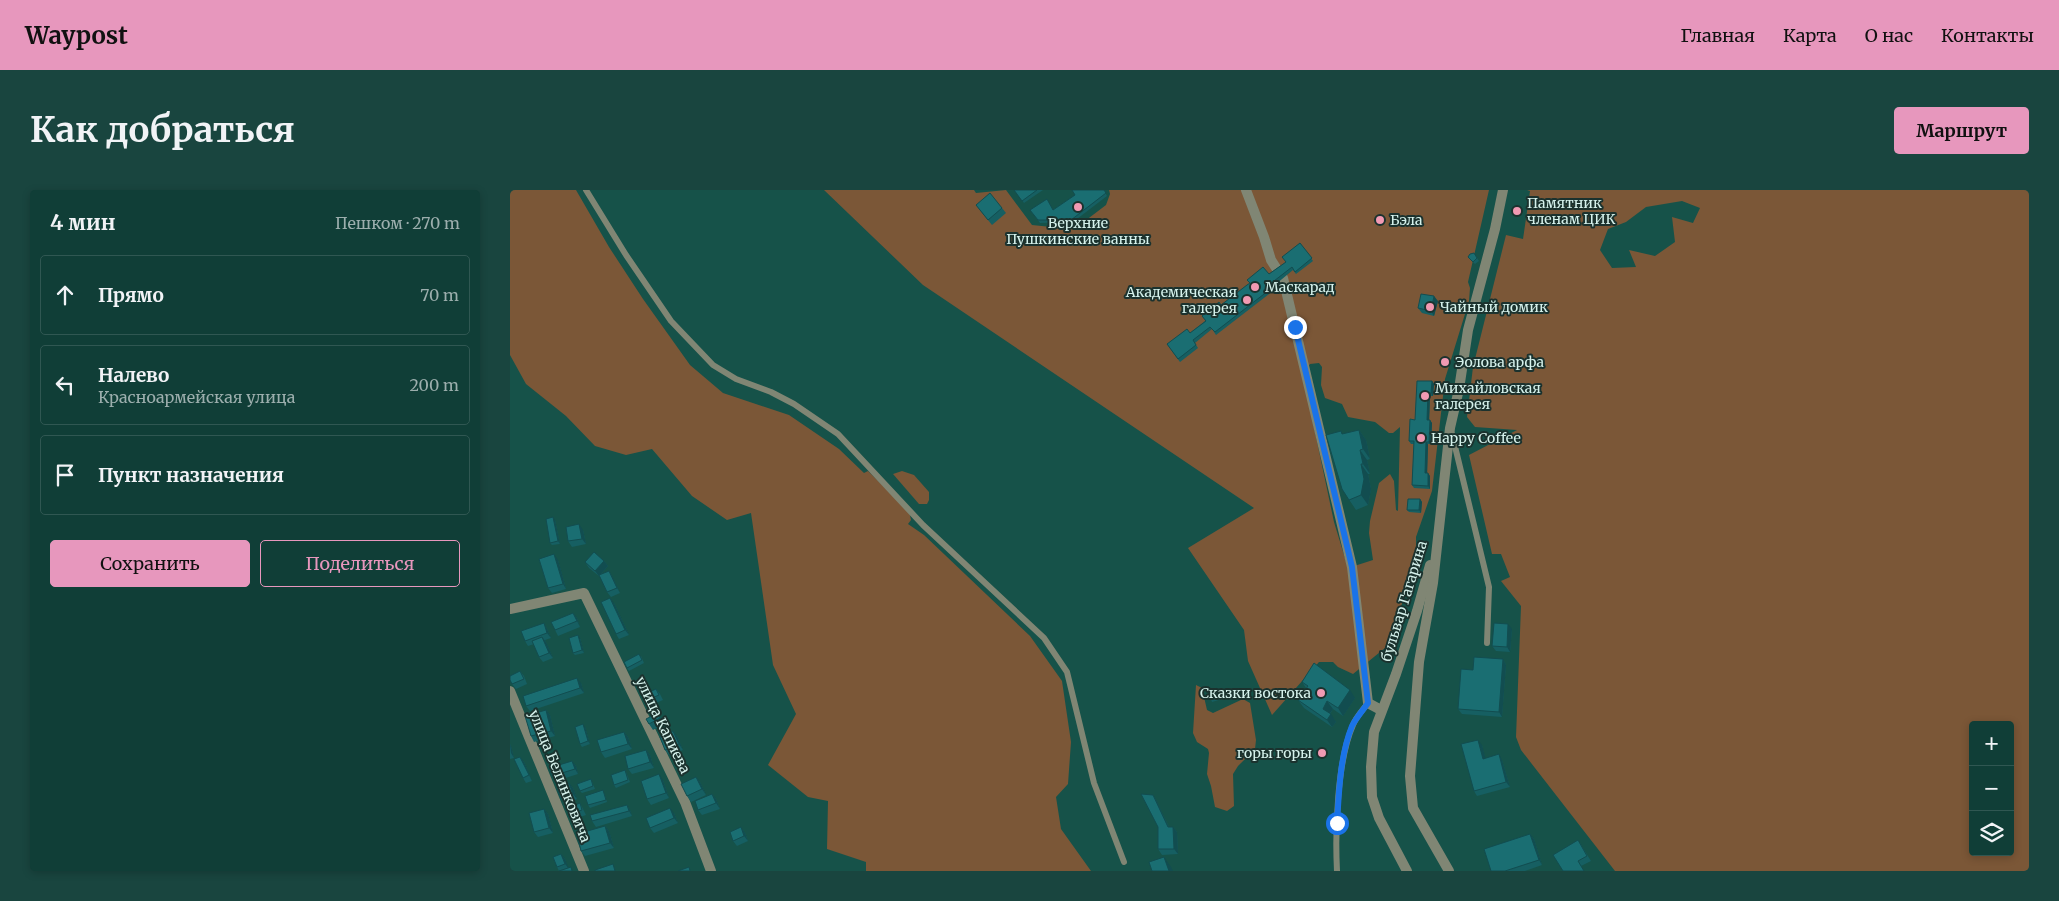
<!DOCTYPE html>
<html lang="ru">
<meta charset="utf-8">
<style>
:root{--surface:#103e37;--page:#19453f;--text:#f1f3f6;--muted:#9caead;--line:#305752;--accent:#e797bd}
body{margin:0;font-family:Merriweather,serif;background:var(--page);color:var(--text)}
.controls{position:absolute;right:15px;bottom:15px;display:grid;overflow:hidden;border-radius:5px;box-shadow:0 2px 8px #0003}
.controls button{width:45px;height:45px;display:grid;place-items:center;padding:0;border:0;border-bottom:1px solid var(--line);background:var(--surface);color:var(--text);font:25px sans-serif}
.stop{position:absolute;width:15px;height:15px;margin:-11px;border:4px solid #1a73e8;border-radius:50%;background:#fff}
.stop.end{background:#1a73e8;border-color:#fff;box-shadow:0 1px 5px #0008}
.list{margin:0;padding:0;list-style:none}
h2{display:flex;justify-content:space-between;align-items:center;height:65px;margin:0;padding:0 20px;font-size:21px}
h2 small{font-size:16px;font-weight:400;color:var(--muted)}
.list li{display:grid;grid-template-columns:32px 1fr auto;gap:15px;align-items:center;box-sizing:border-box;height:80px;margin:0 10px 10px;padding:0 10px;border:1px solid var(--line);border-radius:5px}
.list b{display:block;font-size:19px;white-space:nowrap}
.list p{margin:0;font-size:16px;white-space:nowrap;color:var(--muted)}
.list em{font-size:16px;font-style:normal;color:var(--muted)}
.actions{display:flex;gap:10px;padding:15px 20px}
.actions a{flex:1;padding:11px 0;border:1px solid var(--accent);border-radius:5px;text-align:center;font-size:18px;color:var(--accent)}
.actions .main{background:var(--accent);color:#111}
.icon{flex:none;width:28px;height:28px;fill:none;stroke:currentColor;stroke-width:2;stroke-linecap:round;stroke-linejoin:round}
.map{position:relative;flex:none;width:1519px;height:681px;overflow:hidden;border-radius:5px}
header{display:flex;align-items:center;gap:30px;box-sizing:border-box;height:70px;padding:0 25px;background:var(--accent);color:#111}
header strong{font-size:24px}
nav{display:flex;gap:28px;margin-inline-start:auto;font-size:18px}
.intro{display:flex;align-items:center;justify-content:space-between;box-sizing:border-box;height:120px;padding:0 30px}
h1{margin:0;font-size:35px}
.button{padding:12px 22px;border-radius:5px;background:var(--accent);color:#111;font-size:18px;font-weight:700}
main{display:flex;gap:30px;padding:0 30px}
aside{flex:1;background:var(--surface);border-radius:5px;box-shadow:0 2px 8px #0003}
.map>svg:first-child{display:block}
.green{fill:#7b5737;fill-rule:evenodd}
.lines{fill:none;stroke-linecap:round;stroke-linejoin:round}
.lane{stroke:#808674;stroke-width:6}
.street{stroke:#808674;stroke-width:10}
.wall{fill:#165f62}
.shaded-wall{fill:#124d50}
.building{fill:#1a6e72;stroke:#124d50}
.route{stroke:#1a73e8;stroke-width:6}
.poi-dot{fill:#f19ab3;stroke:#1b322e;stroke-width:2}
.labels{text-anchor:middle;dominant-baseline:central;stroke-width:4;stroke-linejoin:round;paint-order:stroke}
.poi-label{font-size:14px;fill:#d6f2ec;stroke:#1b322e;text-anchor:start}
.street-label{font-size:14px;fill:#d6f2ec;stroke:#1b322e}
</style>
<header>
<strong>Waypost</strong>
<nav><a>Главная</a><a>Карта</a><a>О нас</a><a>Контакты</a></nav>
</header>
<div class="intro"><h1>Как добраться</h1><a class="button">Маршрут</a></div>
<main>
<aside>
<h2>4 мин<small>Пешком · 270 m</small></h2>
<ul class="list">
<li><svg class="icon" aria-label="ahead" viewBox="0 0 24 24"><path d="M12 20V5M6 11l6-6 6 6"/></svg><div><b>Прямо</b></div><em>70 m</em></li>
<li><svg class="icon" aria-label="left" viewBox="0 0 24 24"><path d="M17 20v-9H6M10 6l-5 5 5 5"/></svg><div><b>Налево</b><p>Красноармейская улица</p></div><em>200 m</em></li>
<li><svg class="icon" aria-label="arrive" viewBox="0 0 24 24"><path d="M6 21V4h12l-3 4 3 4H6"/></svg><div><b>Пункт назначения</b></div></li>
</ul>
<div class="actions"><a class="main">Сохранить</a><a>Поделиться</a></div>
</aside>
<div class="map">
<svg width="1519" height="681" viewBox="0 0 1519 681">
<rect width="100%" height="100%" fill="#165249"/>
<g class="green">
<polygon points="0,0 66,0 99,57 133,109 180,175 213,203 279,225 329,259 354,283 358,281 399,321 401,330 398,334 414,345 520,446 552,491 561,552 558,594 546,607 551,639 581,681 356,681 356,672 317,659 318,611 298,607 258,575 286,524 263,475 241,323 217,330 182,306 142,259 116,265 85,256 56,226 16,194 0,165"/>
<path d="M314 0H464L466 3 496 0 522 35 551 38 571 34 596 15 600 4 599 0H979L958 92 960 98 959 111 935 189 922 301 906 347V360L899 393 880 449 875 458 843 484 828 477 823 472H809L762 525 738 471 734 440 678 358 744 318 413 95ZM809 173 812 177 811 195 815 208 832 214 838 227 865 232 879 243H883L890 237 888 321 886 320 884 291 880 284 869 293 860 331 859 343 863 370 838 378 824 332 794 190 795 181 800 174Z"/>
<path d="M1017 0H1519V681H1105L1011 560 1006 547 1011 416 991 391 1000 387 991 364H982L959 265 1007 240 965 237 957 227 963 177 996 45 1013 49 1020 1ZM1172 11 1190 18 1183 33 1162 27 1165 52 1145 66 1119 60 1126 77 1102 78 1090 60 1098 39 1116 32 1136 17ZM1463 535H1500V662H1463Z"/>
<polygon points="392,281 404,285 419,302 419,310 417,314 409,314 383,284"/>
<polygon points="686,495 692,498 697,520 703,523 733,509 740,513 746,550 745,559 728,576 723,584 724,616 717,621 705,617 701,596 697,584 699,563 698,559 687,552 683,543"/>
</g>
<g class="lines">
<g class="lane">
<polyline points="76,0 116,65 161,131 203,175 226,189 261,202 284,214 328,244 413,335 534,448 557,482 584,593 614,672"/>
<polyline points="942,244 979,397 977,453"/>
<path d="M827 681C825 642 827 571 843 535 846 527 853 520 858 513"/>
</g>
<g class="street">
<polyline points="736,0 754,47 761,70 768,81"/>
<polyline points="773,88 842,377 858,513 871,520"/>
<polyline points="0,419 74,403 175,612 201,681"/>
<polyline points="0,501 74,681"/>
<polyline points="897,681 869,628 862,607 861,577 864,542 886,484 907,421 920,375"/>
<polyline points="939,681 903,618 900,586 909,472 923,393 940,238 949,199 958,140 985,39 993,0"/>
</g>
</g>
<g class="wall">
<polygon points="504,0 533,0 514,13"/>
<polygon points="594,0 597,6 563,32 530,33 520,20 544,19 565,5"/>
<polygon points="466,15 492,18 496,23 482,35"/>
<polygon points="790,53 803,71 786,84 783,80 766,94 768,97 706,145 702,139 685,153 688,158 670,172 657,154 680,143 695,131 711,115 759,84 776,72"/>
<polygon points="964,63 969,71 965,74 958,67"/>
<polygon points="928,111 924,126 912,123 908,118"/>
<polygon points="922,191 924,194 923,206 920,206 919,230 922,233 921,254 918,254 917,283 920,286 920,299 904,298 902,295 904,254 901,254 899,251 905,230"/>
<polygon points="849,240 856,250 860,269 857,270 860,284 858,284 861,299 858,315 846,320 832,299 833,244"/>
<polygon points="910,309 912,312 911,323 899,322 897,320"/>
<polygon points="45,330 50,354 42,355 40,353"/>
<polygon points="73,340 76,354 62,357 58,351"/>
<polygon points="48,370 56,399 42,403 38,398"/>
<polygon points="94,371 98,376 91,384 99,381 102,386 110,403 101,407 97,402 90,386 89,386 79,378 75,372"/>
<polygon points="104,413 119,445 109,449 106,444"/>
<polygon points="63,423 67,428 70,437 48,446 45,440"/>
<polygon points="34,433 37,439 41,448 35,450 43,468 33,472 29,467 24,454 18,456 15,451"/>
<polygon points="1002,439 1000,462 986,461 982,456"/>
<polygon points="70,448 74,463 65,465 63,463"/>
<polygon points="131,466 134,473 119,481 117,478"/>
<polygon points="993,469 996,475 992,527 952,524 948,519 963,480"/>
<polygon points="10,481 14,486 17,494 6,499 2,494"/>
<polygon points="792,492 845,508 833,526 823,519 820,524 826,532 822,537 794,518 788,510 796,498"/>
<polygon points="71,493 74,503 20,521 16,516"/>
<polygon points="707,498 712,509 702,512 701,509"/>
<polygon points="146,499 150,504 153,510 139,516 135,511"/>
<polygon points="36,520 40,525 45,546 24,552 21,546"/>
<polygon points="148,523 154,534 143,540 139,534"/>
<polygon points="75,537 80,554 72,557 70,554"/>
<polygon points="163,541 167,546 173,560 159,565 155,560"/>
<polygon points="114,542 118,547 122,559 95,568 91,562"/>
<polygon points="0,554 1,556 4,568 0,569"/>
<polygon points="972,555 975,568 992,570 1000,597 967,606 964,601"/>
<polygon points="136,560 140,565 144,578 122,584 118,579"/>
<polygon points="10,567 14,572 22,591 16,593 13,588"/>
<polygon points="62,571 66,576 68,584 46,591 42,586"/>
<polygon points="116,582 120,592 106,598 104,595"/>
<polygon points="186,587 190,592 196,605 181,612 177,606"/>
<polygon points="81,589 85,599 72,603 70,601"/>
<polygon points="153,590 159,608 141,615 137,609"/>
<polygon points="59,593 63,598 67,609 55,614 51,609"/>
<polygon points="93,600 97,612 80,618 78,615"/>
<polygon points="202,604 206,609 210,619 192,625 188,620"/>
<polygon points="643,605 646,610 659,637 663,637 667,642 668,664 652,665 648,659 648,637"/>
<polygon points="70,613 76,625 64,629 61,624"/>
<polygon points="117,615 120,620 122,626 86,637 82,631"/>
<polygon points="34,619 38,624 43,643 28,647 24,642"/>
<polygon points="164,623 168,633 144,643 140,638"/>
<polygon points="95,636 99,641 104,658 75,666 71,661"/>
<polygon points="231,637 235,643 238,651 227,656 223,651"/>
<polygon points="1020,644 1024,649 1032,675 1015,681 981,681"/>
<polygon points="1068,650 1081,671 1071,676 1053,681"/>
<polygon points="51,664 55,669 58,678 49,681 47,677"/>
</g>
<g class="shaded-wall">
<polygon points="924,106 928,111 924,126 921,121"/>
<polygon points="922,191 924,194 923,206 921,203"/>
<polygon points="918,203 920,206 919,233 917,230"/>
<polygon points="920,230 922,233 921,254 919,252"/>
<polygon points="849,240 856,250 860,269 853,259"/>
<polygon points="916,252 918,254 917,286 915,283"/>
<polygon points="850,260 857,270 860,284 853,274"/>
<polygon points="851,274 858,284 861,299 858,315 851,305"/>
<polygon points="918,283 920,286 920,299 918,296"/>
<polygon points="910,309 912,312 911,323 909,320"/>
<polygon points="43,327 45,330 50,354 48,351"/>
<polygon points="69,334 73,340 76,354 72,349"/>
<polygon points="44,364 48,370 56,399 53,394"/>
<polygon points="94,371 98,376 89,386 85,381"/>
<polygon points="99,381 102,386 110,403 107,398"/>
<polygon points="100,408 104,413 119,445 115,440"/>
<polygon points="63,423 67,428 70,437"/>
<polygon points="34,433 37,439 41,448 37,443"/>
<polygon points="998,434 1002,439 1000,462 997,457"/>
<polygon points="68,445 70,448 74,463 72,460"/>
<polygon points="32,447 36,452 43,468 39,463"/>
<polygon points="993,469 996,475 992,527 989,522"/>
<polygon points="67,488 71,493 74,503 70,498"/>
<polygon points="840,500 845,508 833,526 828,518"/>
<polygon points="817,511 823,519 818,526 813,519"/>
<polygon points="36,520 40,525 45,546 41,541"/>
<polygon points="821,524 826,532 822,537 817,530"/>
<polygon points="73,534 75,537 80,554 78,551"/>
<polygon points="163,541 167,546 173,560 169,554"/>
<polygon points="114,542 118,547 122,559 118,554"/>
<polygon points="968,550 972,555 977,574 973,569"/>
<polygon points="0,554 1,556 4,568 1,563"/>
<polygon points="136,560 140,565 144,578 140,572"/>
<polygon points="989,564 992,570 1000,597 996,592"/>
<polygon points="10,567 14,572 22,591"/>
<polygon points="62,571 66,576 68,584 65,579"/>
<polygon points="149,584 153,590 159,608 156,603"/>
<polygon points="186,587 190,592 196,605 192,599"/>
<polygon points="59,593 63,598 67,609 63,604"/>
<polygon points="202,604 206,609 210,619 206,613"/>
<polygon points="643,605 646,610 661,642 658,637"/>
<polygon points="117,615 120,620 122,626 119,621"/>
<polygon points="160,618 164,623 168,633 164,628"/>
<polygon points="34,619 38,624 43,643 39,638"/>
<polygon points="95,636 99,641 104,658 100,653"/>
<polygon points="231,637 235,643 238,651 234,646"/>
<polygon points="663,637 667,642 668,664 664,659"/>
<polygon points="1020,644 1024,649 1032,675 1029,670"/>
<polygon points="51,664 55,669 59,679 55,674"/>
<polygon points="654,667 661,677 663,681 659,681"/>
</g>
<g class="building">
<polygon points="504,0 527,0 512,11"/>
<polygon points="562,0 594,0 596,3 561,30 528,30 520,20 537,9 543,20 565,5"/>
<polygon points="480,3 492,18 478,30 466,15"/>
<polygon points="790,53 802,68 785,82 782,77 764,91 767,94 705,142 700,137 683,150 686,155 668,169 657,154 677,139 680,143 696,131 692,126 709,112 711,115 737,95 740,93 737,90 753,77 759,84 776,72 772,67"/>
<polygon points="964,63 967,68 963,72 958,67 960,64"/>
<polygon points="911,104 924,106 921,121 908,118"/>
<polygon points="907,191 922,191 921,203 918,203 917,230 920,230 919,252 916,252 915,283 918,283 918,296 902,295 904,251 899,251 900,229 905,230"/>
<polygon points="849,240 853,259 850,260 853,274 851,274 854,289 851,305 839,310 832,299 816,245 831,241 832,244"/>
<polygon points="898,309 910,309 909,320 897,320"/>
<polygon points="43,327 48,351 40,353 36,329"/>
<polygon points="69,334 72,349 58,351 56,337"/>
<polygon points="84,362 94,371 85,381 75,372"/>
<polygon points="44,364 53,394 38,398 29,369"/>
<polygon points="99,381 107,398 97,402 89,385"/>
<polygon points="100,408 115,440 106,444 91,412"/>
<polygon points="63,423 67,431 45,440 41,432"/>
<polygon points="34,433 37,443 15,451 11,441"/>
<polygon points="984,433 998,434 997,457 982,456"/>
<polygon points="68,445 72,460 63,463 59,448"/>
<polygon points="32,447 39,463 29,467 22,451"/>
<polygon points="129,464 132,470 117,478 114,472"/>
<polygon points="964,467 993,469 989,522 948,519 951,479 963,480"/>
<polygon points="804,473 840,500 828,518 817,511 813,519 821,524 817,530 788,510 798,496 792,492"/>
<polygon points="10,481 14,489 2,494 0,490 0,486"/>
<polygon points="67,488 70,498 16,516 13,506"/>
<polygon points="707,498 710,506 701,509 698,502"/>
<polygon points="146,499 149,505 135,511 133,505"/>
<polygon points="36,520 41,541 21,546 15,526"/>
<polygon points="148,523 150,528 139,534 136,529"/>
<polygon points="73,534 78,551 70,554 65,537"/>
<polygon points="163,541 169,554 155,560 150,547"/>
<polygon points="114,542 118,554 91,562 87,550"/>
<polygon points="968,550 973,569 989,564 996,592 964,601 951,554"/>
<polygon points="136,560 140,572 118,579 115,566"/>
<polygon points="10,567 19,585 13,588 4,569"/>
<polygon points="62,571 65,579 42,586 39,578"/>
<polygon points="115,580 118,590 104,595 101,585"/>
<polygon points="149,584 156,603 137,609 131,591"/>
<polygon points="186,587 192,599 177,606 171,594"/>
<polygon points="81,589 83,596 70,601 67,594"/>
<polygon points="59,593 63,604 51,609 47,598"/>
<polygon points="93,600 96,610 78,615 75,606"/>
<polygon points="202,604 206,613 188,620 185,611"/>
<polygon points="631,604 643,605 658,637 663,637 664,659 648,659 648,637"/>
<polygon points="70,613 72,620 61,624 58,618"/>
<polygon points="117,615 119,621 82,631 80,625"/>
<polygon points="160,618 164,628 140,638 136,628"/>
<polygon points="34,619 39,638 24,642 19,623"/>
<polygon points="95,636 100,653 71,661 67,644"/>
<polygon points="231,637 234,646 223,651 220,642"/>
<polygon points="1020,644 1029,670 995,681 981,681 974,659"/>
<polygon points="1068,650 1077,666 1068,671 1074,681 1053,681 1043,665"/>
<polygon points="51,664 55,674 47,677 43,667"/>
<polygon points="654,667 659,681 642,681 639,672"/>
<polygon points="103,674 105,681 85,681 85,680"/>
<polygon points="61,677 62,681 49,681"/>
<polygon points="179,677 180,681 168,681"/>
</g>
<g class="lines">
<path class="route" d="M785 137 842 377 858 513C853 520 846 528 842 536 830 566 829 601 827 633"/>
</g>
<g class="poi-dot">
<circle cx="568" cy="17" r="5"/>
<circle cx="1007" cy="21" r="5"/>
<circle cx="870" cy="30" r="5"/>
<circle cx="745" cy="97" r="5"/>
<circle cx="737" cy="110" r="5"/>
<circle cx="920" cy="117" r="5"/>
<circle cx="935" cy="172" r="5"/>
<circle cx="915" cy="206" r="5"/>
<circle cx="911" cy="248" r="5"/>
<circle cx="811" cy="503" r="5"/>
<circle cx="812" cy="563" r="5"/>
</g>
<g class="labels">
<g class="poi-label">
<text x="1017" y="13">Памятник<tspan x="1017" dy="16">членам ЦИК</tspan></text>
<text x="880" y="30">Бэла</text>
<text x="568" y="33" text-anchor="middle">Верхние<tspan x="568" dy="16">Пушкинские ванны</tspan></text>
<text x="755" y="97">Маскарад</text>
<text x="727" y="102" text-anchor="end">Академическая<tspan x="727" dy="16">галерея</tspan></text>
<text x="930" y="117">Чайный домик</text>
<text x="945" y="172">Эолова арфа</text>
<text x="925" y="198">Михайловская<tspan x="925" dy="16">галерея</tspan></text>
<text x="921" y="248">Happy Coffee</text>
<text x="801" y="503" text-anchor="end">Сказки востока</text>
<text x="802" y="563" text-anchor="end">горы горы</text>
</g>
<g class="street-label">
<text transform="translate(894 411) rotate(-73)">бульвар Гагарина</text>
<text transform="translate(153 535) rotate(64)">улица Капиева</text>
<text transform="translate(50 586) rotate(68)">улица Белинковича</text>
</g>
</g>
</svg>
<div class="controls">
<button>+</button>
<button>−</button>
<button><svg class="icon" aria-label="layers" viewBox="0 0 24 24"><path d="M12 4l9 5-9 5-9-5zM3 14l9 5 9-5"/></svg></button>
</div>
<div class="stop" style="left:827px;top:633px"></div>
<div class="stop end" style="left:785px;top:137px"></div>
</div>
</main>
